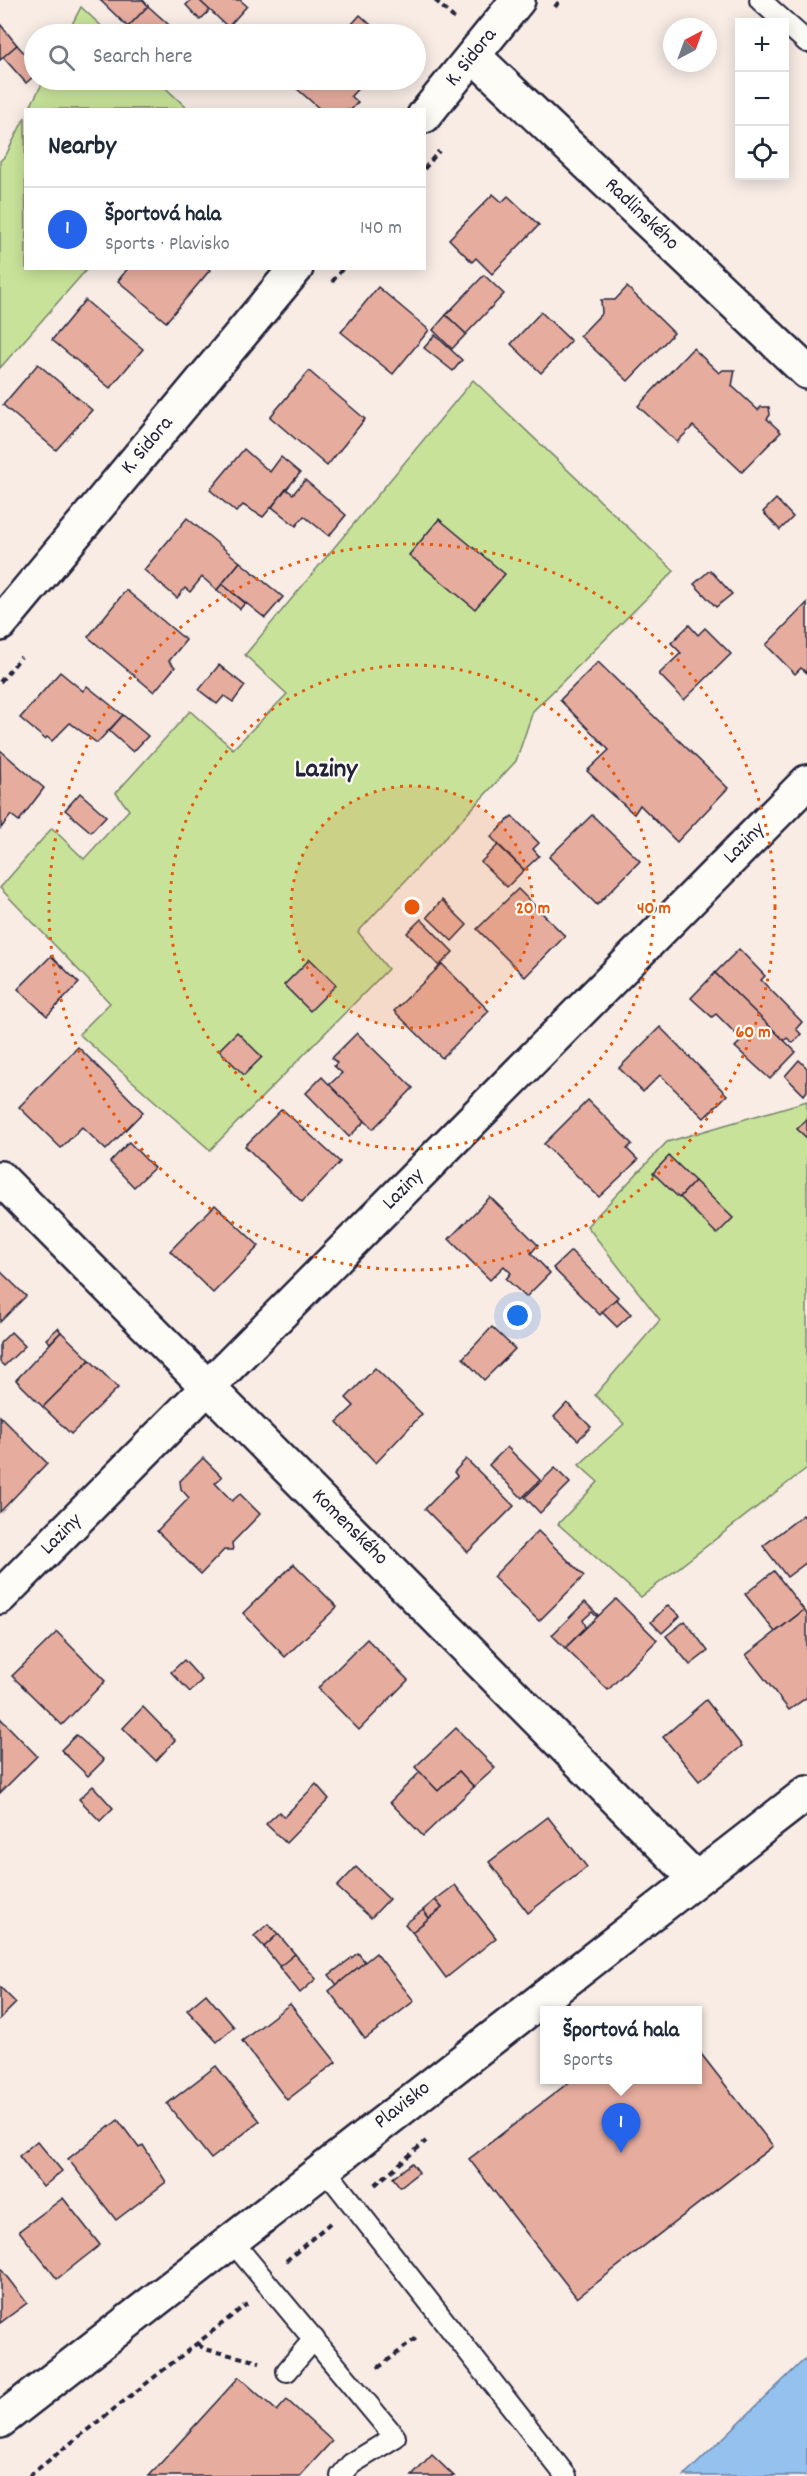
<!DOCTYPE html>
<meta charset="utf-8">
<style>
:root{--surface:#fff;--page:#f6f6f7;--text:#1f2937;--muted:#747a83;--line:#e0e1e3;--accent:#2563eb}
body{margin:0;font-family:Dekko,sans-serif;background:var(--page);color:var(--text)}
.controls{position:absolute;right:18px;top:18px;display:grid;overflow:hidden;border-radius:0px;box-shadow:0 3px 15px #0003}
.controls button{width:54px;height:54px;display:grid;place-items:center;padding:0;border:0;border-bottom:2px solid var(--line);background:var(--surface);color:var(--text);font:30px sans-serif}
.compass{position:absolute;left:663px;top:18px;width:54px;height:54px;border-radius:50%;background:var(--surface);box-shadow:0 3px 15px #0003;rotate:41deg}
.you{position:absolute;left:518px;top:1316px;width:21px;height:21px;margin:-15px;border:4px solid #fff;border-radius:50%;background:#1a73e8;box-shadow:0 0 0 9px #1a73e833}
.badge{display:grid;place-items:center;width:39px;height:39px;border-radius:50%;background:var(--accent);color:#fff;font-size:20px;font-weight:700}
.pin{position:absolute;translate:-50% -50px;filter:drop-shadow(0 2px 3px #0008)}
.pin::after{content:'';position:absolute;top:32px;width:21px;height:18px;background:inherit;clip-path:polygon(0 0,100% 0,50% 100%)}
.popup{position:absolute;left:540px;top:2006px;width:162px;height:78px;box-sizing:border-box;display:grid;place-content:center;border-radius:0px;background:var(--surface);filter:drop-shadow(0 2px 4px #0005);font-size:20px;white-space:nowrap;color:var(--muted)}
.popup b{font-size:22px;color:var(--text)}
.popup::after{content:'';position:absolute;left:50%;top:100%;margin-left:-12px;border:12px solid transparent;border-top-color:var(--surface)}
.list{margin:0;padding:0;list-style:none}
h2{display:flex;justify-content:space-between;align-items:center;height:78px;margin:0;padding:0 24px;font-size:26px}
h2 small{font-size:20px;font-weight:400;color:var(--muted)}
.list li{display:grid;grid-template-columns:39px 1fr auto;gap:18px;align-items:center;box-sizing:border-box;height:84px;padding:0 24px;border-top:2px solid var(--line)}
.list b{display:block;font-size:22px;white-space:nowrap}
.list p{margin:0;font-size:20px;white-space:nowrap;color:var(--muted)}
.list em{font-size:20px;font-style:normal;color:var(--muted)}
.icon{flex:none;width:33px;height:33px;fill:none;stroke:currentColor;stroke-width:2;stroke-linecap:round;stroke-linejoin:round}
.map{position:relative;flex:none;width:807px;height:2476px;overflow:hidden}
.search{position:absolute;background:var(--surface);box-shadow:0 3px 15px #0003;left:24px;top:24px;width:402px;height:66px;display:flex;align-items:center;gap:15px;box-sizing:border-box;padding:0 21px;border-radius:33px;color:var(--muted);font-size:22px}
.panel{position:absolute;background:var(--surface);box-shadow:0 3px 15px #0003;left:24px;top:108px;width:402px;height:162px;border-radius:0px}
.map>svg:first-child{display:block}
.green{fill:#c8e399;stroke:#75826a;stroke-width:1.5}
.water{fill:#94c1ee;stroke:#6681a6;stroke-width:1.5}
.building{fill:#e6ad9f;stroke:#22223b;stroke-width:1.5}
.lines{fill:none;stroke-linecap:round;stroke-linejoin:round}
.lane-casing{stroke:#22223b;stroke-width:24}
.street-casing{stroke:#22223b;stroke-width:38}
.path{stroke:#22223b;stroke-width:4;stroke-dasharray:6 4.5;stroke-linecap:butt}
.lane{stroke:#fdfcf7;stroke-width:20}
.street{stroke:#fdfcf7;stroke-width:33}
.ring{fill:none;stroke:#e8590c;stroke-width:3;stroke-dasharray:3 6}
.labels{text-anchor:middle;dominant-baseline:central;stroke-width:4.5;stroke-linejoin:round;paint-order:stroke}
.street-label{font-size:21px;fill:#22223b;stroke:#fdfcf7}
.district-label{font-size:27px;font-weight:bold;fill:#22223b;stroke:#fdfcf7}
.centre{fill:#e8590c;stroke:#fdfcf7;stroke-width:3}
.ring-label{font-size:18px;text-anchor:middle;font-weight:bold;fill:#e8590c;stroke:#fdfcf7;stroke-width:4.5;stroke-linejoin:round;paint-order:stroke}
</style>
<div class="map">
<svg width="807" height="2476" viewBox="0 0 807 2476">
<rect width="100%" height="100%" fill="#f8ece5"/>
<filter id="ink" filterUnits="userSpaceOnUse"><feTurbulence type="fractalNoise" baseFrequency=".0167" numOctaves="2"/><feDisplacementMap in="SourceGraphic" scale="12" xChannelSelector="R" yChannelSelector="G"/><feConvolveMatrix kernelMatrix="1 2 1 2 8 2 1 2 1" color-interpolation-filters="sRGB"/></filter>
<g filter="url(#ink)">
<g class="green">
<polygon points="81,7 110,34 67,34"/>
<polygon points="44,80 157,80 188,109 29,109"/>
<polygon points="25,117 26,268 87,269 0,368 0,161 6,155"/>
<polygon points="473,380 674,571 533,711 516,761 358,932 388,969 210,1150 79,1034 110,1003 0,888 52,828 84,859 129,810 116,793 190,711 233,749 287,694 245,655"/>
<polygon points="807,1101 807,1468 641,1597 558,1524 598,1482 579,1465 624,1424 595,1395 660,1320 587,1226 667,1142"/>
</g>
<polygon class="water" points="807,2357 807,2476 684,2476 685,2475"/>
<g class="building">
<polygon points="100,0 143,0 148,6 128,27"/>
<polygon points="191,0 199,0 210,10 200,20 186,5"/>
<polygon points="199,0 240,0 247,6 228,27"/>
<polygon points="148,6 179,34 136,34 128,27"/>
<polygon points="360,15 381,34 343,34"/>
<polygon points="0,24 17,45 0,60"/>
<polygon points="17,45 34,64 34,76 26,83 3,57"/>
<polygon points="304,80 366,80 351,96 358,102 351,110 321,110 296,88"/>
<polygon points="493,194 502,202 508,196 539,225 492,274 476,258 472,262 449,239"/>
<polygon points="128,268 208,268 210,270 166,322 118,281"/>
<polygon points="484,275 504,294 466,334 446,315"/>
<polygon points="378,287 429,330 393,374 341,332"/>
<polygon points="627,287 674,333 628,381 580,336 602,313 601,300 615,300"/>
<polygon points="85,300 143,349 110,388 52,340"/>
<polygon points="541,312 571,341 541,373 511,344"/>
<polygon points="446,315 466,334 452,349 433,330"/>
<polygon points="435,335 462,360 453,371 424,348"/>
<polygon points="693,348 719,373 723,370 735,370 732,386 758,410 761,407 769,407 770,415 767,419 781,432 742,472 693,426 677,442 638,406"/>
<polygon points="38,364 92,410 56,450 3,405"/>
<polygon points="309,371 365,419 327,466 270,417"/>
<polygon points="244,449 270,472 281,457 300,473 263,517 243,505 236,512 210,490"/>
<polygon points="305,480 346,515 329,536 304,516 296,526 272,507 286,489 293,494"/>
<polygon points="776,499 793,517 780,530 763,512"/>
<polygon points="187,518 240,562 217,590 202,577 190,592 185,588 177,598 144,570"/>
<polygon points="439,519 505,574 475,609 409,555"/>
<polygon points="240,562 283,597 265,618 222,584"/>
<polygon points="710,570 732,594 716,607 694,584"/>
<polygon points="222,584 245,603 240,609 217,590"/>
<polygon points="126,590 186,640 169,661 175,667 154,692 88,637"/>
<polygon points="807,603 807,673 801,668 795,674 766,645"/>
<polygon points="689,625 698,635 705,628 731,654 684,700 659,674 681,653 671,643"/>
<polygon points="598,662 728,788 677,842 640,805 634,814 587,771 609,750 560,700"/>
<polygon points="219,665 245,686 233,702 224,696 217,704 199,690"/>
<polygon points="60,672 83,691 87,686 123,715 97,743 70,723 52,741 47,737 45,739 20,718"/>
<polygon points="123,715 148,736 133,752 109,731"/>
<polygon points="0,750 44,788 19,821 11,815 1,828"/>
<polygon points="80,793 106,816 91,832 65,810"/>
<polygon points="592,815 640,861 597,905 549,857"/>
<polygon points="512,816 539,843 533,849 539,856 524,870 491,837"/>
<polygon points="498,845 524,870 507,887 481,862"/>
<polygon points="518,889 565,936 525,977 477,929"/>
<polygon points="442,900 467,925 452,941 427,917"/>
<polygon points="421,919 453,952 439,966 407,933"/>
<polygon points="739,949 765,976 761,980 802,1022 796,1029 801,1034 793,1043 787,1038 784,1041 715,973"/>
<polygon points="51,956 79,983 47,1016 18,989"/>
<polygon points="310,959 336,985 310,1011 284,985"/>
<polygon points="442,964 489,1011 442,1058 394,1011"/>
<polygon points="715,973 796,1052 770,1079 735,1047 742,1040 716,1014 712,1017 691,998"/>
<polygon points="660,1027 727,1095 704,1118 660,1075 643,1092 619,1068"/>
<polygon points="237,1032 262,1057 244,1075 219,1050"/>
<polygon points="357,1033 413,1088 373,1129 329,1085 342,1073 334,1066 337,1063 332,1058"/>
<polygon points="78,1047 143,1112 106,1150 82,1127 61,1148 19,1107"/>
<polygon points="799,1060 807,1068 807,1091 804,1095 785,1076"/>
<polygon points="322,1077 365,1121 349,1137 306,1093"/>
<polygon points="588,1100 632,1144 627,1149 638,1160 599,1197 544,1144"/>
<polygon points="282,1109 340,1162 302,1202 245,1146"/>
<polygon points="807,1119 807,1138 797,1129"/>
<polygon points="129,1142 154,1168 134,1187 110,1162"/>
<polygon points="669,1156 695,1181 679,1198 653,1173"/>
<polygon points="695,1181 733,1218 717,1234 680,1197"/>
<polygon points="490,1197 538,1245 531,1253 550,1273 526,1297 506,1279 511,1273 504,1266 490,1280 449,1239"/>
<polygon points="215,1205 259,1246 213,1293 170,1251"/>
<polygon points="571,1251 618,1297 600,1315 553,1268"/>
<polygon points="0,1271 26,1296 0,1322"/>
<polygon points="616,1299 631,1314 617,1327 602,1312"/>
<polygon points="492,1327 515,1349 484,1380 463,1358"/>
<polygon points="58,1328 61,1332 50,1343 46,1339"/>
<polygon points="11,1332 25,1346 4,1366 0,1362 0,1343"/>
<polygon points="61,1332 90,1360 43,1407 16,1380"/>
<polygon points="90,1360 118,1388 71,1434 43,1407"/>
<polygon points="375,1368 422,1414 376,1463 337,1422 354,1406 346,1398"/>
<polygon points="567,1403 591,1427 578,1440 554,1417"/>
<polygon points="0,1416 47,1463 0,1512"/>
<polygon points="507,1447 540,1480 522,1498 489,1465"/>
<polygon points="203,1458 222,1477 215,1483 232,1501 240,1494 260,1514 232,1543 233,1550 224,1550 201,1574 157,1531 189,1498 181,1489 180,1481"/>
<polygon points="466,1459 514,1506 468,1552 425,1509 457,1476 454,1472"/>
<polygon points="555,1468 570,1483 540,1513 525,1497"/>
<polygon points="803,1515 807,1520 807,1562 787,1577 763,1546"/>
<polygon points="538,1531 584,1576 539,1621 493,1577"/>
<polygon points="294,1564 337,1607 285,1657 243,1613"/>
<polygon points="774,1571 804,1610 775,1632 745,1594"/>
<polygon points="616,1599 657,1640 608,1690 565,1648"/>
<polygon points="585,1602 598,1615 596,1616 592,1612 583,1620 586,1627 565,1648 552,1635"/>
<polygon points="668,1605 680,1616 662,1633 651,1622"/>
<polygon points="804,1610 807,1614 807,1697 789,1710 746,1655"/>
<polygon points="685,1621 708,1651 690,1665 666,1636"/>
<polygon points="57,1632 105,1681 62,1725 12,1676"/>
<polygon points="367,1639 408,1680 359,1730 318,1688"/>
<polygon points="184,1660 202,1680 190,1692 171,1672"/>
<polygon points="706,1700 742,1746 699,1781 663,1737"/>
<polygon points="143,1707 175,1740 156,1761 123,1728"/>
<polygon points="0,1718 37,1756 0,1793"/>
<polygon points="456,1728 495,1768 474,1787 459,1771 438,1791 415,1767"/>
<polygon points="76,1735 104,1760 88,1776 61,1750"/>
<polygon points="459,1771 474,1787 423,1836 390,1802 420,1772 438,1791"/>
<polygon points="316,1784 329,1799 286,1843 266,1824 279,1812 284,1817"/>
<polygon points="93,1786 113,1808 100,1821 79,1799"/>
<polygon points="548,1817 587,1867 528,1913 489,1862"/>
<polygon points="356,1867 389,1899 371,1918 337,1887"/>
<polygon points="455,1885 496,1938 446,1978 412,1932 442,1908 435,1900"/>
<polygon points="435,1900 442,1908 429,1918 423,1910"/>
<polygon points="423,1910 429,1918 412,1932 405,1924"/>
<polygon points="268,1924 278,1934 264,1947 254,1936"/>
<polygon points="278,1934 295,1954 280,1967 264,1947"/>
<polygon points="358,1953 365,1962 337,1985 329,1975"/>
<polygon points="376,1953 414,2001 365,2039 329,1991"/>
<polygon points="295,1954 316,1979 300,1993 279,1967"/>
<polygon points="0,1987 16,2003 0,2019"/>
<polygon points="206,1994 234,2027 217,2042 187,2010"/>
<polygon points="290,2004 336,2062 287,2100 242,2041"/>
<polygon points="698,2050 773,2146 577,2298 469,2159 572,2080 698,2080"/>
<polygon points="216,2066 260,2121 211,2159 167,2104"/>
<polygon points="118,2120 139,2148 143,2145 166,2182 116,2220 68,2159"/>
<polygon points="37,2141 62,2171 43,2187 19,2156"/>
<polygon points="412,2163 419,2172 400,2187 393,2178"/>
<polygon points="63,2198 100,2245 57,2279 19,2231"/>
<polygon points="0,2268 27,2303 0,2323"/>
<polygon points="239,2377 277,2411 287,2400 332,2441 300,2476 149,2476"/>
<polygon points="432,2455 454,2476 412,2476"/>
</g>
<g class="lines">
<g class="lane-casing">
<g id="lane">
<polyline points="760,0 807,42"/>
<polyline points="324,2168 566,2476"/>
<polyline points="231,2240 395,2437 351,2464 341,2476"/>
<polyline points="287,2371 314,2339"/>
</g>
</g>
<g class="street-casing">
<g id="street">
<polyline points="475,57 807,372"/>
<polyline points="424,116 518,0"/>
<polyline points="0,624 296,268"/>
<polyline points="0,1178 696,1879"/>
<polyline points="0,1597 807,782"/>
<polyline points="0,2421 807,1793"/>
</g>
</g>
<g class="path">
<polyline points="435,0 456,20"/>
<polyline points="555,7 560,0"/>
<polyline points="424,169 439,151"/>
<polyline points="332,282 343,268"/>
<polyline points="0,682 21,657"/>
<polyline points="375,2185 426,2141"/>
<polyline points="286,2261 330,2223"/>
<polyline points="198,2344 204,2349 260,2362"/>
<polyline points="378,2368 419,2336"/>
<polyline points="29,2476 247,2304"/>
</g>
<use href="#lane" class="lane"/>
<use href="#street" class="street"/>
</g>
</g>
<circle cx="412" cy="907" r="121" fill="#e8590c" fill-opacity=".12"/>
<g class="ring">
<circle cx="412" cy="907" r="121"/>
<circle cx="412" cy="907" r="242"/>
<circle cx="412" cy="907" r="363"/>
</g>
<g class="labels">
<g class="street-label">
<text transform="translate(472 58) rotate(-51)">K. Sidora</text>
<text transform="translate(641 215) rotate(44)">Radlinského</text>
<text transform="translate(148 446) rotate(-50)">K. Sidora</text>
<text transform="translate(745 844) rotate(-45)">Laziny</text>
<text transform="translate(404 1190) rotate(-45)">Laziny</text>
<text transform="translate(349 1528) rotate(45)">Komenského</text>
<text transform="translate(62 1535) rotate(-45)">Laziny</text>
<text transform="translate(403 2106) rotate(-38)">Plavisko</text>
</g>
<g class="district-label">
<text x="326" y="770">Laziny</text>
</g>
</g>
<circle cx="412" cy="907" r="9" class="centre"/>
<g class="ring-label">
<text x="533" y="913">20 m</text>
<text x="654" y="913">40 m</text>
<text x="753" y="1037">60 m</text>
</g>
</svg>
<div class="controls">
<button>+</button>
<button>−</button>
<button><svg class="icon" aria-label="locate" viewBox="0 0 24 24"><circle cx="12" cy="12" r="6"/><path d="M12 2v4M12 18v4M2 12h4M18 12h4"/></svg></button>
</div>
<svg class="compass" viewBox="-18 -18 36 36"><path d="M0-13l5 13h-10z" fill="#e53935"/><path d="M0 13l5-13h-10z" fill="#747a83"/></svg>
<div class="you"></div>
<div class="pin badge" style="left:621px;top:2153px">1</div>
<div class="popup"><b>Športová hala</b>Sports</div>
<div class="search"><svg class="icon" aria-label="search" viewBox="0 0 24 24"><circle cx="10" cy="10" r="6"/><path d="M15 15l6 6"/></svg>Search here</div>
<section class="panel">
<h2>Nearby<small></small></h2>
<ul class="list">
<li><span class="badge">1</span><div><b>Športová hala</b><p>Sports · Plavisko</p></div><em>140 m</em></li>
</ul>
</section>
</div>
